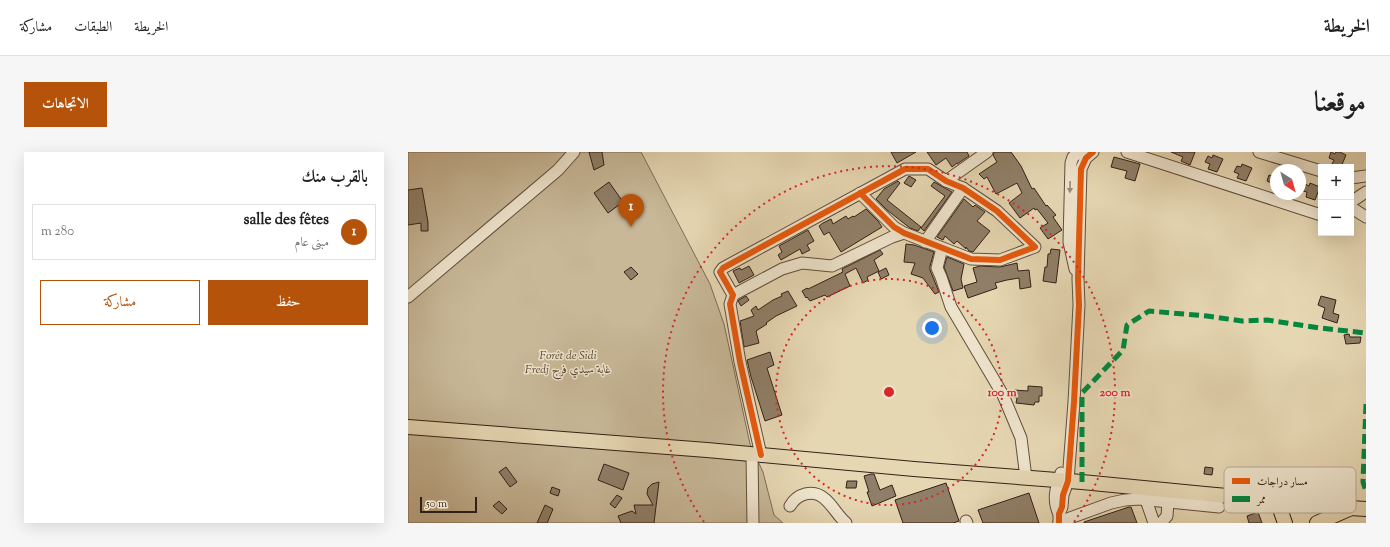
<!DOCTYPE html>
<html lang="ar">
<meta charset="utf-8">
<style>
:root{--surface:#fff;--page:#f6f6f6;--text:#222;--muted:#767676;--line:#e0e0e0;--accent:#b45309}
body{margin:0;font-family:"Sorts Mill Goudy",Amiri,serif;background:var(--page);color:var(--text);direction:rtl}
.controls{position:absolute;right:12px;top:12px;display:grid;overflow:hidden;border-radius:0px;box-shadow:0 4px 16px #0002}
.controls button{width:36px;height:36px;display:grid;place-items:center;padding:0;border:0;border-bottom:1px solid var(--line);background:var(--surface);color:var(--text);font:20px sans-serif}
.compass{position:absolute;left:862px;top:12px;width:36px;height:36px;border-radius:50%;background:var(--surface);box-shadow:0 4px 16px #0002;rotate:143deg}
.scale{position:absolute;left:12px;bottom:10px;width:57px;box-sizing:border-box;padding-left:4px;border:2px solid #332016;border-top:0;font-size:11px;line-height:14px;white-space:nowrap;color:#332016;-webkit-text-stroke:3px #efe5ce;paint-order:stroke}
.you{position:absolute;left:524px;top:176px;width:14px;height:14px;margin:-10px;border:3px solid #fff;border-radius:50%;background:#1a73e8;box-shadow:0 0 0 6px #1a73e833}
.badge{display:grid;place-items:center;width:26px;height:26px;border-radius:50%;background:var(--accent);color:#fff;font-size:13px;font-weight:700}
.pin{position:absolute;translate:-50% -33px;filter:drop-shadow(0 1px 2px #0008)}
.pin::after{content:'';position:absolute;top:21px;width:14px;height:12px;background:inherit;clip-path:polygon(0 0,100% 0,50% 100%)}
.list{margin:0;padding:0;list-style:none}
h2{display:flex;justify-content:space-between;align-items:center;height:52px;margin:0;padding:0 16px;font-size:17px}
h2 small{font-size:13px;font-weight:400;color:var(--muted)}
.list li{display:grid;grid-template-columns:26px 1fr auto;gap:12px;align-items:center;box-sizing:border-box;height:56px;margin:0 8px 8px;padding:0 8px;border:1px solid var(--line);border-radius:0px}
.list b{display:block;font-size:15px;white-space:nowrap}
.list p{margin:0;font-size:13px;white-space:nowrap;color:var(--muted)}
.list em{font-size:13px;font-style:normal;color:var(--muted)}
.actions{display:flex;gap:8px;padding:12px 16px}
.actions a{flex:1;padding:9px 0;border:1px solid var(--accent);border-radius:0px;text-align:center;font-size:14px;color:var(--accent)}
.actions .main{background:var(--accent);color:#fff}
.map{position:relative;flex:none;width:958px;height:371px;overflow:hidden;direction:ltr;border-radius:0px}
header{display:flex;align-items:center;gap:24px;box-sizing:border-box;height:56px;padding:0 20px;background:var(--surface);border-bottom:1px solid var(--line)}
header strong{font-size:19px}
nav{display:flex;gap:22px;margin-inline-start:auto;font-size:14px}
.intro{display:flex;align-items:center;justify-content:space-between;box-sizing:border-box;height:96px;padding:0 24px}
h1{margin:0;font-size:28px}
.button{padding:10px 18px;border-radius:0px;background:var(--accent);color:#fff;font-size:14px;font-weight:700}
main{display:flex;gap:24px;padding:0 24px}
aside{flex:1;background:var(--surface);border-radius:0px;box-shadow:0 4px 16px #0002}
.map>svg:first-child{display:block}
.green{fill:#c8b898;stroke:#7e6c57}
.building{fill:#907f68;stroke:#332016}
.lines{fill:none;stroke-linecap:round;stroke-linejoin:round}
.minor-casing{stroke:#604e3d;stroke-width:13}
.major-casing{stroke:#332016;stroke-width:16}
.minor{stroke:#efe5ce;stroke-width:11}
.major{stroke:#e6d7b3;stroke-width:14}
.quiet{stroke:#00873e;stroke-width:5;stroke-dasharray:10 5;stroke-linecap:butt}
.cycleway-casing{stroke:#efe5ce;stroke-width:8}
.cycleway{stroke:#e8590c;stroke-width:6}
.oneway{fill:#9a8c7b}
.ring{fill:none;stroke:#d62828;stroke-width:2;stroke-dasharray:2 4}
.labels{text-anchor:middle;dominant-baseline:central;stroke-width:3;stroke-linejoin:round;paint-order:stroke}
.park-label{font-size:12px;font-style:italic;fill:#584636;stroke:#efe5ce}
.key{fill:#efe5ce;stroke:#b7aa97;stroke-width:1}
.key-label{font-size:11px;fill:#332016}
.centre{fill:#d62828;stroke:#efe5ce;stroke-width:2}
.ring-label{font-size:12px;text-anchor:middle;font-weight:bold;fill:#d62828;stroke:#efe5ce;stroke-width:3;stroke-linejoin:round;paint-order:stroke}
</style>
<header>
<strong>الخريطة</strong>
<nav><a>الخريطة</a><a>الطبقات</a><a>مشاركة</a></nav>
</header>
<div class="intro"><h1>موقعنا</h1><a class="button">الاتجاهات</a></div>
<main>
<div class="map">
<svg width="958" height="371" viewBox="0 0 958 371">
<rect width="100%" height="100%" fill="#e6d7b3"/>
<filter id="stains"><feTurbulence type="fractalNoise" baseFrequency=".005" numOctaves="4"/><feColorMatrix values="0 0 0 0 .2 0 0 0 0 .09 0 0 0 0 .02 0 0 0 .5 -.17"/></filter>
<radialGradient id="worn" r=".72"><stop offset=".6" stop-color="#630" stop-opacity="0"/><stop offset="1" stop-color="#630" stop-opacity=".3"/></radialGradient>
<polygon class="green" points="0,0 233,0 302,132 316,172 342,292 355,320 366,363 375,371 0,371"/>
<g class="building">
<polygon points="181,0 194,0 196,13 186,18"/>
<polygon points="483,0 508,0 489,11"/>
<polygon points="519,0 559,0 561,4 549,12 549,11 544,15 538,6 528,13"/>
<polygon points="586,0 603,0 613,14 624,37 626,36 638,54 639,53 648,63 645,65 654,78 640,87 632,76 640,71 629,57 627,58 626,56 612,66 601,51 614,41 609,31 588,42 579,25 576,27 571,22 589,10 585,3"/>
<polygon points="763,0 787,0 782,13 773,9 775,5"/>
<polygon points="923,0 927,2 928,0 932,0 938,3 933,15 924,12 926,8 921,6"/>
<polygon points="805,3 815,7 809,20 800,17 802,12 797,10 800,4 804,6"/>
<polygon points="706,5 732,12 727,29 717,26 719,19 703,15"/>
<polygon points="834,12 844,16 838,29 829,26 831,22 826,20 829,14 833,15"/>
<polygon points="861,23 868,25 868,33 859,29"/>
<polygon points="501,24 508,28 503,35 496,31"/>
<polygon points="490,29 492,31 479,48 513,75 510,79 502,76 479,58 468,47 476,37"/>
<polygon points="201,30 215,50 200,61 186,41"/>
<polygon points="526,30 544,40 516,79 513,76 537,44 523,34"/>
<polygon points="902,31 912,35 907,48 898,45 899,40 895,39 897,32 901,34"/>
<polygon points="14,36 20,70 20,79 13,79 13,71 0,73 0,38"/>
<polygon points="556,47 565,55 567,53 577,60 569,69 582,79 565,100 561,99 558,95 558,97 549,89 546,92 537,84 535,88 529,85"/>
<polygon points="458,57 470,69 474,75 433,100 421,80 416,83 411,74 415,71 423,67 425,72 438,64 440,67 445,64 446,65"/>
<polygon points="400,78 406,89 399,93 402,98 394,102 392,97 373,108 370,103 374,100 371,94"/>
<polygon points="498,92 506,93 526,100 522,114 522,118 531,140 527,142 515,126 503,122 507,111 496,110"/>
<polygon points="643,97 652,98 648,131 635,129 637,115 639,115 640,102 642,102"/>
<polygon points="472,98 475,102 466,108 471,119 459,125 460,128 455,131 448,116 437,122 442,134 419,145 417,143 402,149 399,145 398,146 394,139 399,136 400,137 435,120 434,117"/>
<polygon points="539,105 556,112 553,127 555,136 545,139 536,115"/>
<polygon points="609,111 610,119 621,118 623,135 612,137 611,126 599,128 587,131 589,136 560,146 556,134 569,130 565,116 572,114 592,115"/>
<polygon points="341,114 346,123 331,131 325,119 332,116 333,118"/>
<polygon points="223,115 230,122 223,128 216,120"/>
<polygon points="478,116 481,123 473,127 470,120"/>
<polygon points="380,139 389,154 368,164 358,171 359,172 348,179 351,191 336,195 332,169 346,164 343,158 348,154 350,158 365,148 374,144 373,142"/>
<polygon points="338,144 341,148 333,154 330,149 331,148"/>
<polygon points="913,144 928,148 925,161 931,163 929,171 914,166 917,156 910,153"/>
<polygon points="941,182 942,185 953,185 952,191 938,192 936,183"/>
<polygon points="362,200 366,213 359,216 374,263 357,269 343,225 339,208"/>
<polygon points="620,234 634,235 634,244 631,244 631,250 627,250 626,253 608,251 609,246 605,245 606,238 620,239"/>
<polygon points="196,312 221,321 215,338 190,328"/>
<polygon points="98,315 109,330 102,335 91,320"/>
<polygon points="797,315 805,316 804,323 796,322"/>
<polygon points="463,322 466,322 472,338 484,333 488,344 464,354 459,340 461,340 456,324"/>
<polygon points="439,329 449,329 448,336 438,336"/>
<polygon points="251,330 246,371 213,371 210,364 224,359 228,362 226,353 245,353 239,342 240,336 244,332"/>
<polygon points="538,331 551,369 545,371 495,371 487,348"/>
<polygon points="144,335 152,338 150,344 142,341"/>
<polygon points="621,341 631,371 575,371 570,358"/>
<polygon points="209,343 214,346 207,356 202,352"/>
<polygon points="91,349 99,357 94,362 85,354"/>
<polygon points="137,353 145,357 140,369 139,371 129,371"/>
<polygon points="721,355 723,355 729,371 676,371 676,370"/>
<polygon points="850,360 854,371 841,371 839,364"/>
</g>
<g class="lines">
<g class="minor-casing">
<g id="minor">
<polyline points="719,0 913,63"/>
<polyline points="851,0 913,19"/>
<polyline points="943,26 958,24"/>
<polyline points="538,29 579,0"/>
<polyline points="943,50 958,40"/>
<polyline points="947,58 958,65"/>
<polyline points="517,90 555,36"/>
<polyline points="534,96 529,116 533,125 543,155 595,243 613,286 618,326"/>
<polyline points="667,117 661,90 663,11 665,5 672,0"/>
<polyline points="325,143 374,117 394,111 424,114 484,85 496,81"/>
<polyline points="0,145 150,18 166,0"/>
<polyline points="344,302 345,371"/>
<polyline points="353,303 332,210 322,152 325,143 312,120 315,116 497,17 520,17 538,29 555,36 589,59 627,95 592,108 563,107 496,81 486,75 452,41"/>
<polyline points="738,348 746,371"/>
<path d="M382 354C389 342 405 336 417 347 425 354 430 364 438 371"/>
<path d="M651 362C644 348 648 335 653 321"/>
<polyline points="558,369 559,371"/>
<polyline points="651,370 703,351 717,348 731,347 811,355"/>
<polyline points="651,371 651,362 654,355 655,343 660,329 666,250 671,153 670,127 673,17 678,6 685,0"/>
<polyline points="753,371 759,364 760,350"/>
</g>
</g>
<g class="major-casing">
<g id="major">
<polyline points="0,275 299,298 506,317 674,330 797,342 910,352 942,356 958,357"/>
<polyline points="865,348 872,357 877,371"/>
<polyline points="909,371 941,357"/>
</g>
</g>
<use href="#minor" class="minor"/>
<use href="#major" class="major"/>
<g class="quiet">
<polyline points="958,252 955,330 958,339"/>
<polyline points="674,330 674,241 715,198 719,173 741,159 799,164 834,169 859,168 912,176 958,181"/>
</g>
<g class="cycleway-casing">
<g id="cycleway">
<polyline points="353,303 332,210 322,152 325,143 312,120 315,116 497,17 520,17 538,29 555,36 589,59 627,95 592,108 563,107 496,81 486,75 452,41"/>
<polyline points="651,371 651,362 654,355 655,343 660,329 666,250 671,153 670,127 673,17 678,6 685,0"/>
</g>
</g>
<use href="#cycleway" class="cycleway"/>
</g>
<defs><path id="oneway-solid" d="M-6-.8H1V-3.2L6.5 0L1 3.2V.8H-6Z"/></defs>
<use class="oneway" href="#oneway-solid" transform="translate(662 35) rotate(91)"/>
<g class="ring">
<circle cx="481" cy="240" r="113"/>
<path d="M296 370A226 226 0 1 1 666 370"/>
</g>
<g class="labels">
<g class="park-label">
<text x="160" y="204">Forêt de Sidi<tspan x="160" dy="14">Fredj غابة سيدي فرج</tspan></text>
</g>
</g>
<rect x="816" y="315" width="132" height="46" rx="6" class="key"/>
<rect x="824" y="326" width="18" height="6" fill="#e8590c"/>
<rect x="824" y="344" width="18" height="6" fill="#00873e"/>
<g class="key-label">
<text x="849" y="333">مسار دراجات</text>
<text x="849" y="351">ممر</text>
</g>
<circle cx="481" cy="240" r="6" class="centre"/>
<g class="ring-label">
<text x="594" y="244">100 m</text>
<text x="707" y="244">200 m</text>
</g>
<rect width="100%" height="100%" filter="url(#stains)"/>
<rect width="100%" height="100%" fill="url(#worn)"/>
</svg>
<div class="controls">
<button>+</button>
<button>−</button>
</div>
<svg class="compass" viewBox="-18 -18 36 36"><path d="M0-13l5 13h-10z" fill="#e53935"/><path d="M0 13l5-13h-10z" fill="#767676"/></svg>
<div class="scale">50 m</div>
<div class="you"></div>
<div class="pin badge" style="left:223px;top:75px">1</div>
</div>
<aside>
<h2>بالقرب منك<small></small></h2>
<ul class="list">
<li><span class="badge">1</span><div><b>salle des fêtes</b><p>مبنى عام</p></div><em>280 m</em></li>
</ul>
<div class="actions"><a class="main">حفظ</a><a>مشاركة</a></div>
</aside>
</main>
